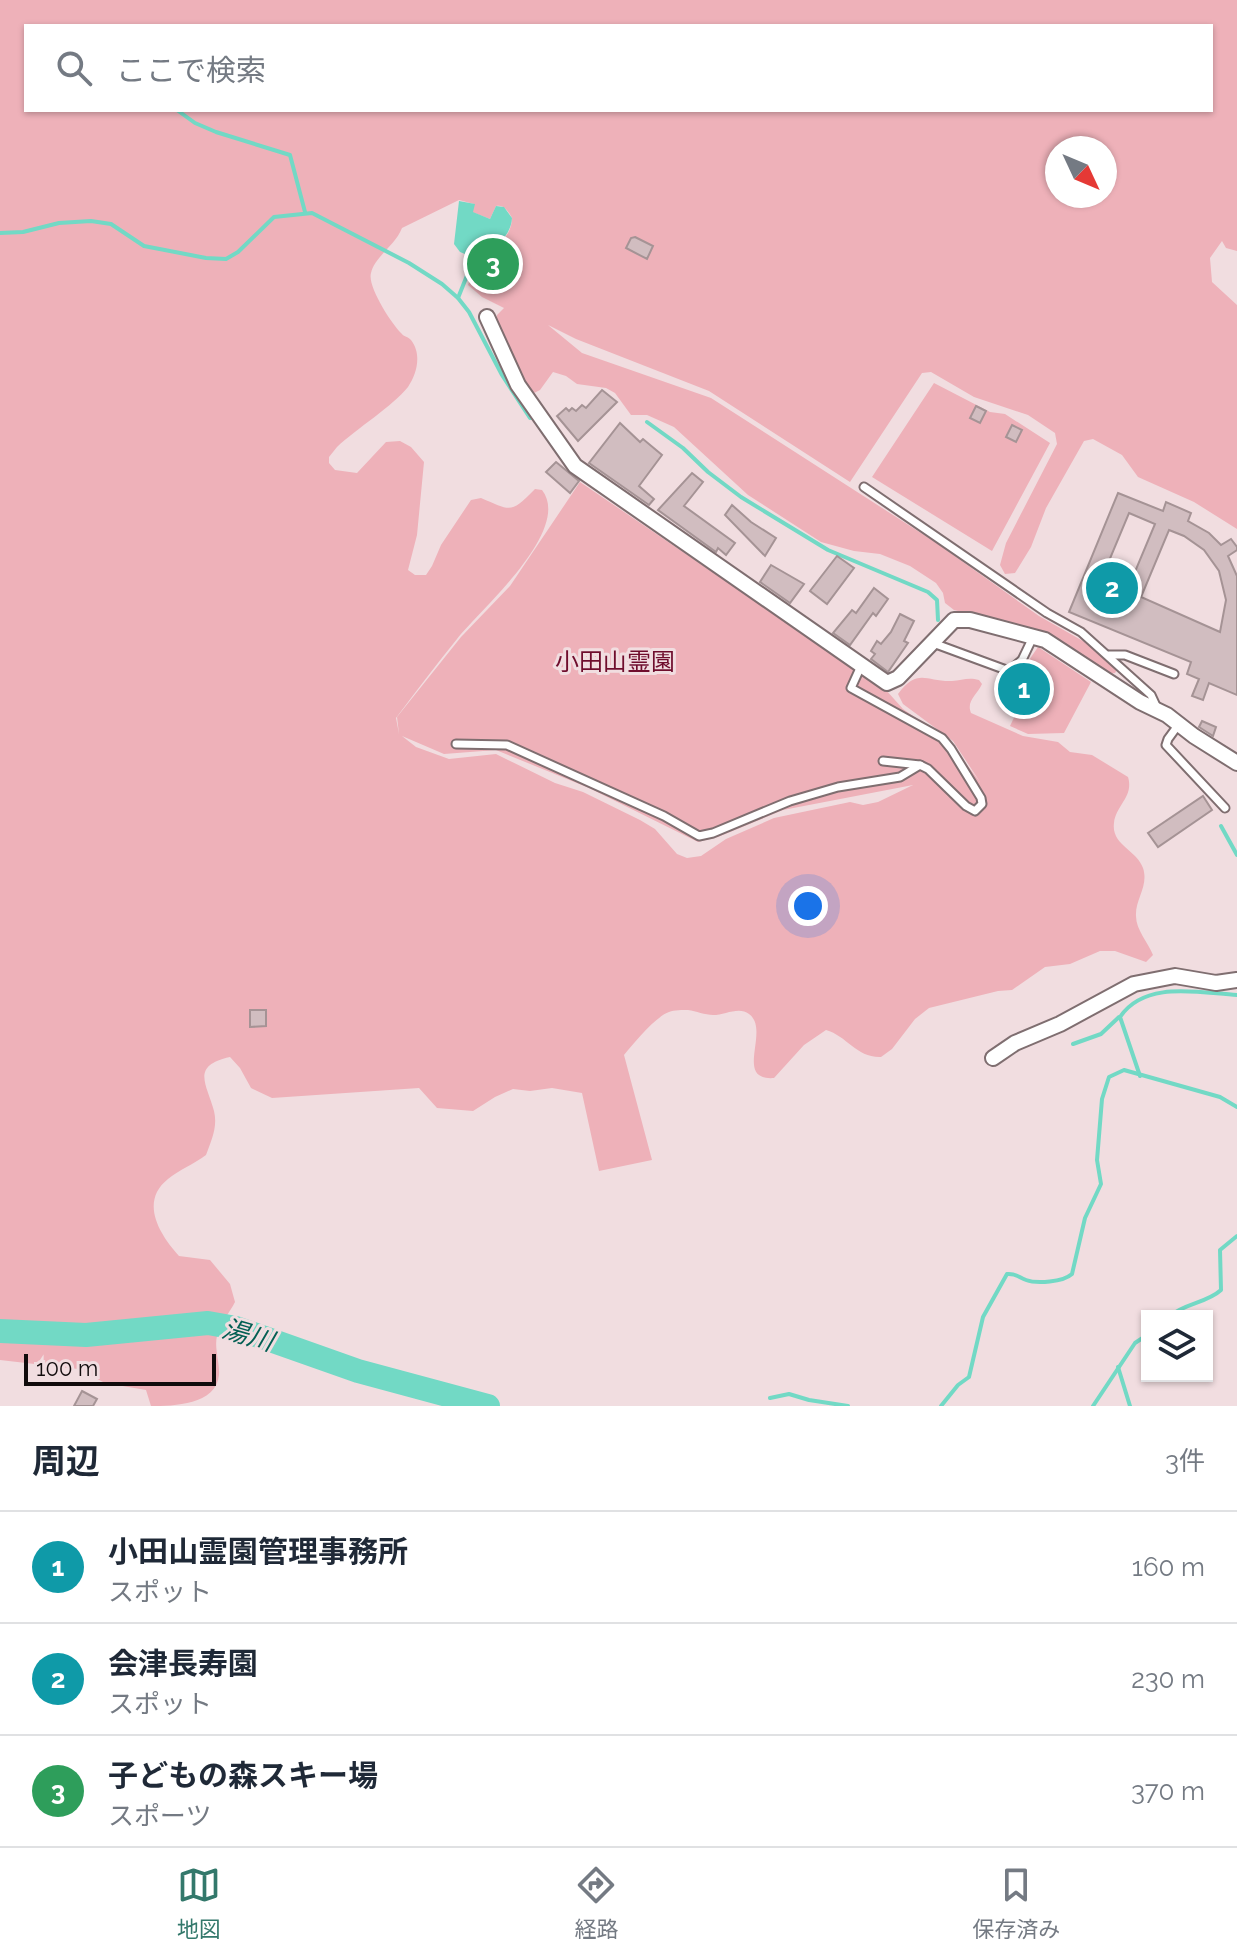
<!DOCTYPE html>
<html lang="ja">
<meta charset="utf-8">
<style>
:root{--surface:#fff;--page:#f6f6f7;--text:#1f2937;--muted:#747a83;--line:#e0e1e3;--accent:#33786b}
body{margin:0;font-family:Raleway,"Noto Sans JP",sans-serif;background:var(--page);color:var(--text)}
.controls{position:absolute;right:24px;bottom:24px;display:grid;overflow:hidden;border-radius:0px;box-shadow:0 2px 6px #0004}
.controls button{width:72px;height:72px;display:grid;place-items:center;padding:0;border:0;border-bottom:2px solid var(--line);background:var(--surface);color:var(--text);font:40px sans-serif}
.compass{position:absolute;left:1045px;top:136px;width:72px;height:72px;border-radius:50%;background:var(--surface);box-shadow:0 2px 6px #0004;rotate:134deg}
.scale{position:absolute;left:24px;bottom:20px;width:192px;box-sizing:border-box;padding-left:8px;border:4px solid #110b0c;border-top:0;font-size:22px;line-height:28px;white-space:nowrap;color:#110b0c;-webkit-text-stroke:6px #f1dde0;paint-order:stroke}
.you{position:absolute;left:808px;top:906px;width:28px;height:28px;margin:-20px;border:6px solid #fff;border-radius:50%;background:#1a73e8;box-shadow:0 0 0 12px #1a73e833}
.badge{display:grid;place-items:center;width:52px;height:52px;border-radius:50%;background:var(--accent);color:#fff;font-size:26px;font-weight:700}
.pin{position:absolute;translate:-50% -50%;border:4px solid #fff;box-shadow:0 2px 8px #0006}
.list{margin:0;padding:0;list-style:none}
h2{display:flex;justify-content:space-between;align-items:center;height:104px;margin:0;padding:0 32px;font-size:34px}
h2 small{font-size:26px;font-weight:400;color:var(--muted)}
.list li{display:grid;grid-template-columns:52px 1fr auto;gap:24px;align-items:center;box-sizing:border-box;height:112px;padding:0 32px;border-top:2px solid var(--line)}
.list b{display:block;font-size:30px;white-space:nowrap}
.list p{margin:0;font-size:26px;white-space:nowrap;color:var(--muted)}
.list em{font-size:26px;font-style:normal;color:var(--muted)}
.icon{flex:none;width:44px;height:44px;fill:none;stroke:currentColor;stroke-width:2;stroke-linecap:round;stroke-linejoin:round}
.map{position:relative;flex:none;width:1237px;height:1406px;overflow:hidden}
.search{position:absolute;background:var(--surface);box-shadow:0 2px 6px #0004;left:24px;right:24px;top:24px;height:88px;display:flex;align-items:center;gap:20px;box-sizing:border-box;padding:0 28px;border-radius:0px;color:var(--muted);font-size:30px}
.sheet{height:440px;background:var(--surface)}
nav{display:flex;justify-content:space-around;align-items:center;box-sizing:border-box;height:112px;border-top:2px solid var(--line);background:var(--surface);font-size:22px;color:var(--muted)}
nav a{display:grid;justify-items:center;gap:4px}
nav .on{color:var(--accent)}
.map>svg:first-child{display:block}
.green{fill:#eeb1b9;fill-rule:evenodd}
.water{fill:#72d9c5}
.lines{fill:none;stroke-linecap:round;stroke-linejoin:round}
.stream{stroke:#72d9c5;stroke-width:4}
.river{stroke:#72d9c5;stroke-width:24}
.building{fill:#d1bdc0;stroke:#a59395;stroke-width:2;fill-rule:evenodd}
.service-casing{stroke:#7f6e70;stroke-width:11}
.minor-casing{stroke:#7f6e70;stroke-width:18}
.service{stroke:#fff;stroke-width:7}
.minor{stroke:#fff;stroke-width:14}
.labels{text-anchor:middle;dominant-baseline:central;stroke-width:6;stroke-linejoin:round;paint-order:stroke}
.park-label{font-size:24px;fill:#6f0d2d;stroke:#f1dde0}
.water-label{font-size:26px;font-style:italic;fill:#035f53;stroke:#f1dde0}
</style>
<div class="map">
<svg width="1237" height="1406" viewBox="0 0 1237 1406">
<rect width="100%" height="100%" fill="#f1dde0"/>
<g class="green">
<path d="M0 0H1237V251L1226 248 1222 241 1210 258 1212 282 1237 305V529L1194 502 1138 477 1122 455 1093 439 1084 441 1046 508 1031 547 1015 573 1005 574 1000 565 1006 543 1057 444 1055 433 1028 415 974 397 931 372 922 373 850 482 709 391 576 339 548 325 582 353 711 398 935 542 1039 616 1090 645 1118 668 1115 673 1108 674 1058 642 990 619 954 610 945 603 943 593 936 583 910 566 880 554 854 551 821 542 748 495 674 427 647 415H631L615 393 606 388 577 384 566 376 553 372 540 390 534 393 529 391 495 327 497 315 504 308 482 297 468 285C471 278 473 267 477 261 486 246 511 245 512 218 508 211 504 204 496 206L490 219 472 212 474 204 459 200 402 228C395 246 375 256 371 273 367 286 391 323 401 333 405 338 406 335 411 340 422 354 417 374 408 387 393 406 356 429 337 447L329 457V463L335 470 357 473 386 442 400 441 411 447 424 462 417 535 408 570 415 575H426L432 566 441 545 471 500 481 498C512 511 510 514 535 489L542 490C573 530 480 610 457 639 436 665 416 691 396 718L399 734 397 717 461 637 510 586 580 482 886 690 903 709 949 741 980 782 953 741 903 704 898 694C918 667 926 682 952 681 962 680 969 677 979 680L982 684C977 695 966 701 971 713L1023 736 1058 742 1070 752 1092 755 1128 777C1134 797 1116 805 1114 823 1111 845 1137 850 1143 868 1149 886 1135 899 1136 916 1136 930 1148 942 1153 955L1146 962 1115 951H1100L1070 964 1045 967 1012 990 998 991 929 1008 915 1019 892 1049 881 1057C857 1058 847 1036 826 1030L804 1045 774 1078C733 1081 771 1030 749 1014 739 1006 725 1015 713 1015 705 1015 696 1011 688 1010 683 1010 674 1010 669 1012 655 1017 634 1043 624 1055L652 1160 599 1171 582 1093 552 1088 530 1091 513 1089 495 1097 473 1111 437 1108 419 1088 272 1098 251 1088 240 1068 230 1057C190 1066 207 1084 214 1111 218 1127 211 1141 206 1155 194 1164 179 1170 168 1179 139 1202 160 1235 179 1256L210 1260 230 1284 235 1302C230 1312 219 1325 217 1336 214 1348 220 1363 219 1375 216 1405 174 1406 151 1406L146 1390 105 1383 78 1369 0 1360ZM26 26H1211V110H26ZM1057 148H1105V196H1057ZM402 736 444 754 496 750 589 788 698 842 718 837 783 810 913 785 878 802 863 805 850 802 774 818 726 839 701 856 687 858 677 854 655 829 640 820 583 792 555 783 496 754 449 759 416 747Z"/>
<polygon points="934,383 990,412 1005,414 1050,443 992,551 872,477"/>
<polygon points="1038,647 1091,682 1064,733 1028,734 1010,726 1020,705 1038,712 1052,687 1023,669"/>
</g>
<path class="water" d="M459 201 475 204 473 212 490 219 496 206 504 207 512 218C511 237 493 250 477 259L460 252 454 244Z"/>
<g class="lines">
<g class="stream">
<polyline points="177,110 195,123 216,132 290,155 305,212"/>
<polyline points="0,233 23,232 59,223 91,221 111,224 144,246 206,258 226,259 238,252 274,217 312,213 409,263 442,284 458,298 469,312 502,375 530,418"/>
<polyline points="458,298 474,258"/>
<polyline points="647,422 683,448 708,472 741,497 828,550 928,592 937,600 938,620"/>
<polyline points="1221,826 1237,855"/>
<polyline points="1073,1044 1101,1034 1119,1017"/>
<path d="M1140 1076 1120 1017C1145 980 1199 993 1237 995"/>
<path d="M1170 1316C1185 1303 1207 1303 1221 1290L1220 1250 1237 1236"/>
<polyline points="1118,1367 1130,1406"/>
<polyline points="770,1398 789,1394 809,1400 848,1406"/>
<path d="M941 1406 958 1385 969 1377 983 1317 1007 1274C1016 1273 1018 1277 1026 1280 1037 1284 1063 1282 1072 1274L1085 1218 1101 1184 1097 1160 1102 1099 1109 1077 1124 1070 1220 1097 1237 1107"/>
<polyline points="1093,1406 1135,1343 1147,1335"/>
</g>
<polyline class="river" points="0,1331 86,1335 208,1323 236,1328 358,1371 488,1406"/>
</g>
<g class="building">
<polygon points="635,237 653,246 647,259 626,248 631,238"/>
<polygon points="602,390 617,402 578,441 557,416 566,408 569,411 572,408 576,411 582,405 586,408"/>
<polygon points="976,406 986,411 980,423 970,418"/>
<polygon points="620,423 640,442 643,439 662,455 639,486 654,499 649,505 589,463"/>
<polygon points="1012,425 1022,430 1016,442 1006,437"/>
<polygon points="556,462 579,481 570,493 546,472"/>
<polygon points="692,473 703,482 684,506 735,543 726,555 718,548 716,552 658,510"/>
<path d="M1118 493 1163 511 1166 502 1191 513 1188 521 1209 533 1221 545 1231 539 1237 547V550L1228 556 1237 576V695L1209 683 1203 700 1192 696 1199 679 1187 674 1191 662 1069 612ZM1129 513 1155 524 1132 579 1106 568ZM1169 530 1184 536 1204 550 1219 571 1226 600 1220 632 1141 597Z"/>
<polygon points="732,505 751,522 776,538 765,556 725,515"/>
<polygon points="837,556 854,568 827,604 810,591"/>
<polygon points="771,565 804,584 790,603 760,582"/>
<polygon points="874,588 888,599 876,616 873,613 850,645 833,633 852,610 856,613"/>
<polygon points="900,614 914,621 904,641 908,643 888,672 871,659 875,654 871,651 877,641 881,644 891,632"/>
<polygon points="1019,676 1028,681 1026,684 1047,695 1040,708 1010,693"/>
<polygon points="1202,721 1216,727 1213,736 1199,727"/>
<polygon points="1203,796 1212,810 1158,847 1148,833"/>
<polygon points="250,1010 266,1010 266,1026 250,1027"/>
<polygon points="82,1391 97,1399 93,1406 74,1406"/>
</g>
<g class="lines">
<g class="service-casing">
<g id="service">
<polyline points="864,487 1047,613 1081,632 1151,695 1157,708"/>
<polyline points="933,643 1009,671 1022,660 1033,637"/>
<polyline points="1109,655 1125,655 1174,674"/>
<polyline points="1179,724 1168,739 1166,745 1225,808"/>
<polyline points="456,744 507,745 664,816 699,836 713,833 790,801 838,787 900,777 920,765 928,769 966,806 975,811 982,804 981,798 951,749 942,738 851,688 861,666"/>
<polyline points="883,761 920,765"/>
</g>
</g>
<g class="minor-casing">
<g id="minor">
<polyline points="487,317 518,385 575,466 887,683 898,678 954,620 970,620 1045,640 1140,702 1167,715 1194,736 1237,763"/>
<polyline points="993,1058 1015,1043 1060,1024 1134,984 1175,976 1216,983 1237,980"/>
</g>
</g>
<use href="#service" class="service"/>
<use href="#minor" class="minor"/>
</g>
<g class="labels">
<g class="park-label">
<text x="615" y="661">小田山霊園</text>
</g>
<g class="water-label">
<text transform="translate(248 1335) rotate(16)">湯川</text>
</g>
</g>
</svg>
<div class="controls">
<button><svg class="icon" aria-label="layers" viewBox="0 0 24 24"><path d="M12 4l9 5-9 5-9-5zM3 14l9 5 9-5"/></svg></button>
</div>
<svg class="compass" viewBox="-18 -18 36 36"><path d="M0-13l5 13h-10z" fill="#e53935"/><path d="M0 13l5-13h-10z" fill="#747a83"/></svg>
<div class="scale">100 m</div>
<div class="you"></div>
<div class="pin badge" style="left:1024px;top:689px;background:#0f9aa8">1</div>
<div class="pin badge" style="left:1112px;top:588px;background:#0f9aa8">2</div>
<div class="pin badge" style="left:493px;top:264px;background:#2e9e5b">3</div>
<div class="search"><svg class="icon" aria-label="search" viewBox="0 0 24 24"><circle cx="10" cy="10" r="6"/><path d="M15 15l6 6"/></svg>ここで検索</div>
</div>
<section class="sheet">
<h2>周辺<small>3件</small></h2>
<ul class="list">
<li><span class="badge" style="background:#0f9aa8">1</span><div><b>小田山霊園管理事務所</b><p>スポット</p></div><em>160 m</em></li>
<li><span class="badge" style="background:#0f9aa8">2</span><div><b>会津長寿園</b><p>スポット</p></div><em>230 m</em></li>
<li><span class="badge" style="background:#2e9e5b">3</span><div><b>子どもの森スキー場</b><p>スポーツ</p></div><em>370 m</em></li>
</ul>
</section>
<nav>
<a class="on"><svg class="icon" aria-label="map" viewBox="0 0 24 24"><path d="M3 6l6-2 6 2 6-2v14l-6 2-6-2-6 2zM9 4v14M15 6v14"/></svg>地図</a>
<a><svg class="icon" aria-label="directions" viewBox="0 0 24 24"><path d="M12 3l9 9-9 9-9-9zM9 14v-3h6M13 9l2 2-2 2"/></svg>経路</a>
<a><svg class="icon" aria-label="saved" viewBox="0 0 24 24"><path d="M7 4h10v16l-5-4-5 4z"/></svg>保存済み</a>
</nav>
